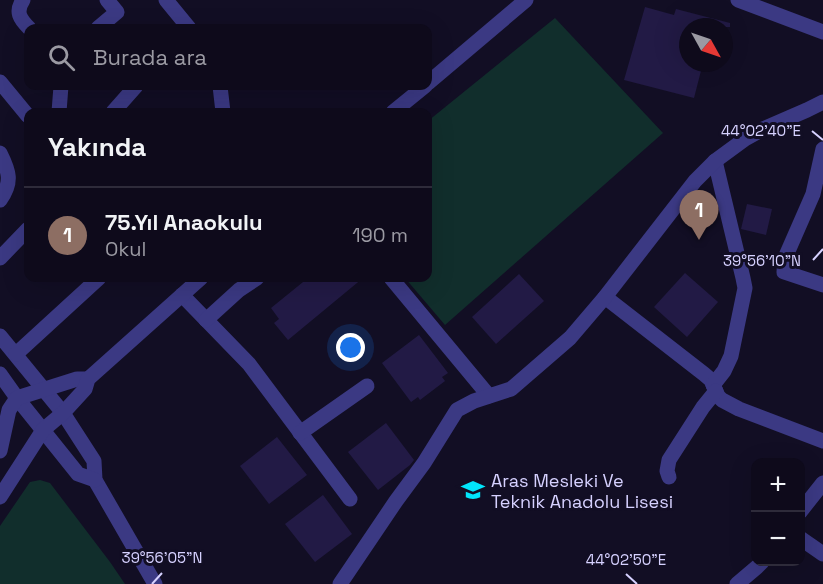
<!DOCTYPE html>
<html lang="tr">
<meta charset="utf-8">
<style>
:root{--surface:#0e0a1b;--page:#171324;--text:#f1f3f6;--muted:#9b9aa3;--line:#2e2b3a;--accent:#1a73e8}
body{margin:0;font-family:"Space Grotesk",sans-serif;background:var(--page);color:var(--text)}
.controls{position:absolute;right:18px;bottom:18px;display:grid;overflow:hidden;border-radius:12px;box-shadow:0 6px 24px #0002}
.controls button{width:54px;height:54px;display:grid;place-items:center;padding:0;border:0;border-bottom:2px solid var(--line);background:var(--surface);color:var(--text);font:30px sans-serif}
.compass{position:absolute;left:679px;top:18px;width:54px;height:54px;border-radius:50%;background:var(--surface);box-shadow:0 6px 24px #0002;rotate:130deg}
.you{position:absolute;left:351px;top:348px;width:21px;height:21px;margin:-15px;border:4px solid #fff;border-radius:50%;background:#1a73e8;box-shadow:0 0 0 9px #1a73e833}
.badge{display:grid;place-items:center;width:39px;height:39px;border-radius:50%;background:var(--accent);color:#fff;font-size:20px;font-weight:700}
.pin{position:absolute;translate:-50% -50px;filter:drop-shadow(0 2px 3px #0008)}
.pin::after{content:'';position:absolute;top:32px;width:21px;height:18px;background:inherit;clip-path:polygon(0 0,100% 0,50% 100%)}
.list{margin:0;padding:0;list-style:none}
h2{display:flex;justify-content:space-between;align-items:center;height:78px;margin:0;padding:0 24px;font-size:26px}
h2 small{font-size:20px;font-weight:400;color:var(--muted)}
.list li{display:grid;grid-template-columns:39px 1fr auto;gap:18px;align-items:center;box-sizing:border-box;height:96px;padding:0 24px;border-top:2px solid var(--line)}
.list b{display:block;font-size:22px;white-space:nowrap}
.list p{margin:0;font-size:20px;white-space:nowrap;color:var(--muted)}
.list em{font-size:20px;font-style:normal;color:var(--muted)}
.icon{flex:none;width:33px;height:33px;fill:none;stroke:currentColor;stroke-width:2;stroke-linecap:round;stroke-linejoin:round}
.map{position:relative;flex:none;width:823px;height:584px;overflow:hidden}
.search{position:absolute;background:var(--surface);box-shadow:0 6px 24px #0002;left:24px;top:24px;width:408px;height:66px;display:flex;align-items:center;gap:15px;box-sizing:border-box;padding:0 21px;border-radius:12px;color:var(--muted);font-size:22px}
.panel{position:absolute;background:var(--surface);box-shadow:0 6px 24px #0002;left:24px;top:108px;width:408px;height:174px;border-radius:12px}
.map>svg:first-child{display:block}
.green{fill:#112e2c}
.building{fill:#221a45}
.lines{fill:none;stroke-linecap:round;stroke-linejoin:round}
.minor{stroke:#3b3983;stroke-width:15}
.ticks{fill:none;stroke:#d6d1ff;stroke-width:2}
.labels{text-anchor:middle;dominant-baseline:central;stroke-width:6;stroke-linejoin:round;paint-order:stroke}
.poi-label{font-size:18px;fill:#d6d1ff;stroke:#120e24;text-anchor:start}
.ticks-label{font-size:15px;text-anchor:middle;fill:#d6d1ff;stroke:#120e24;stroke-width:6;stroke-linejoin:round;paint-order:stroke}
</style>
<div class="map">
<svg width="823" height="584" viewBox="0 0 823 584">
<rect width="100%" height="100%" fill="#120e24"/>
<g class="green">
<polygon points="555,18 663,133 445,325 405,278 428,278 428,121"/>
<polygon points="40,480 50,483 110,562 125,584 0,584 0,526 30,482"/>
</g>
<g class="building">
<polygon points="645,7 674,15 676,9 730,23 730,27 688,27 688,63 703,63 694,98 624,80"/>
<polygon points="747,204 772,209 766,235 741,229"/>
<polygon points="685,273 718,302 687,337 654,307"/>
<polygon points="519,274 544,301 496,344 472,317"/>
<polygon points="308,278 363,278 288,340 274,323 279,319 271,308"/>
<polygon points="419,335 448,373 442,377 445,381 420,400 418,397 411,402 382,363"/>
<polygon points="386,423 414,460 410,465 378,490 348,452"/>
<polygon points="277,437 307,475 269,504 240,466"/>
<polygon points="323,495 352,534 315,562 285,524"/>
</g>
<g class="lines">
<g class="minor">
<path d="M23 0C15 12 20 19 29 28"/>
<polyline points="166,0 189,28"/>
<polyline points="738,0 823,32"/>
<polyline points="98,28 117,12 107,0"/>
<polyline points="0,82 28,116"/>
<polyline points="428,83 526,0"/>
<polyline points="220,86 223,112"/>
<polyline points="59,112 61,86"/>
<polyline points="113,112 136,86"/>
<polyline points="393,112 425,86"/>
<polyline points="823,149 813,194 785,258 784,272 823,285"/>
<path d="M0 153C9 171 13 182 0 200"/>
<polyline points="0,258 28,229"/>
<polyline points="391,278 489,396"/>
<polyline points="182,295 249,364 350,499"/>
<polyline points="605,297 704,374 711,380 718,396 722,400 739,409 823,441"/>
<polyline points="206,320 239,290 257,278"/>
<polyline points="0,336 63,413 94,461 95,480 155,584"/>
<polyline points="16,354 99,278"/>
<polyline points="0,374 17,398 78,474 95,480"/>
<polyline points="713,385 724,371 731,356 745,288 743,278 715,161"/>
<polyline points="300,433 367,386"/>
<polyline points="0,451 9,410 17,398 77,379 88,379"/>
<polyline points="669,477 667,471 669,460 703,407 716,391"/>
<polyline points="0,497 43,430 63,413 85,389 88,379 201,278"/>
<polyline points="800,512 823,483"/>
<polyline points="800,538 823,554"/>
<polyline points="340,584 396,501 424,463 457,410 474,401 511,389 570,338 605,297 695,181 715,161 745,139 763,129 807,110 823,102"/>
<polyline points="737,584 757,567 762,562"/>
</g>
</g>
<path class="ticks" d="M812 131 823 140M813 260 823 249M626 574 637 584M152 584 162 573"/>
<defs>
<g id="school-bare" transform="scale(1.8)"><path d="M0-5L7-2L0 1L-7-2ZM-4 1L0 2.5L4 1V4Q0 6-4 4Z" fill="#01e5fb" stroke="#120e24" stroke-width="2.5" paint-order="stroke"/></g>
</defs>
<g fill-rule="evenodd">
<use href="#school-bare" x="473" y="490"/>
</g>
<g class="labels">
<g class="poi-label">
<text x="491" y="480">Aras Mesleki Ve<tspan x="491" dy="21">Teknik Anadolu Lisesi</tspan></text>
</g>
</g>
<g class="ticks-label">
<text x="761" y="136">44°02'40"E</text>
<text x="762" y="266">39°56'10"N</text>
<text x="162" y="563">39°56'05"N</text>
<text x="626" y="565">44°02'50"E</text>
</g>
</svg>
<div class="controls">
<button>+</button>
<button>−</button>
</div>
<svg class="compass" viewBox="-18 -18 36 36"><path d="M0-13l5 13h-10z" fill="#e53935"/><path d="M0 13l5-13h-10z" fill="#9b9aa3"/></svg>
<div class="you"></div>
<div class="pin badge" style="left:699px;top:240px;background:#8d6e63">1</div>
<div class="search"><svg class="icon" aria-label="search" viewBox="0 0 24 24"><circle cx="10" cy="10" r="6"/><path d="M15 15l6 6"/></svg>Burada ara</div>
<section class="panel">
<h2>Yakında<small></small></h2>
<ul class="list">
<li><span class="badge" style="background:#8d6e63">1</span><div><b>75.Yıl Anaokulu</b><p>Okul</p></div><em>190 m</em></li>
</ul>
</section>
</div>
